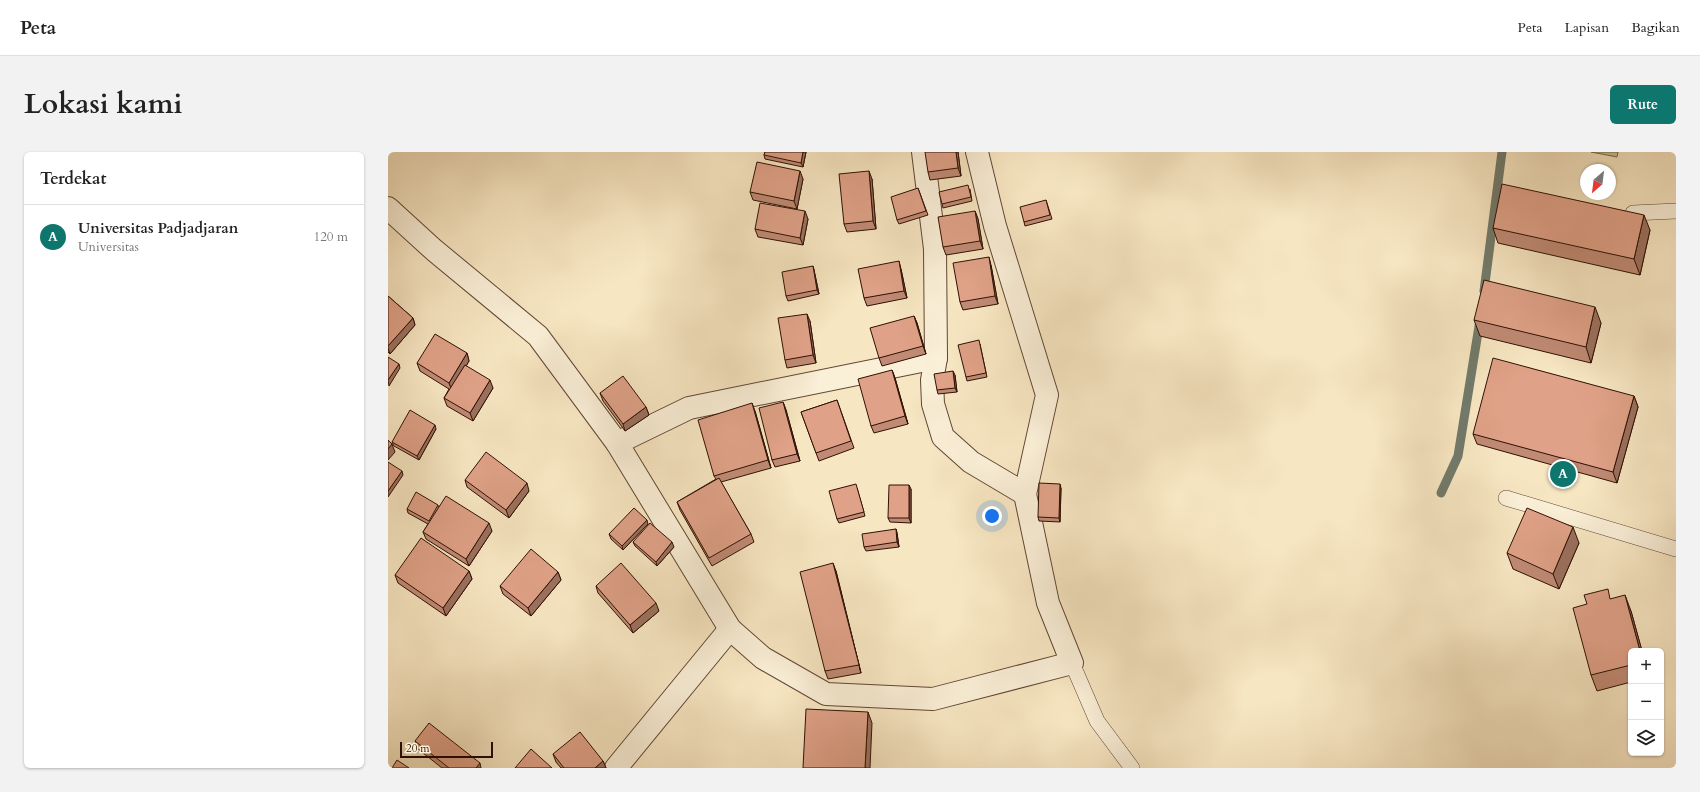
<!DOCTYPE html>
<html lang="id">
<meta charset="utf-8">
<style>
:root{--surface:#fff;--page:#f2f2f2;--text:#222;--muted:#767676;--line:#e0e0e0;--accent:#0f766e}
body{margin:0;font-family:Cardo,serif;background:var(--page);color:var(--text)}
.controls{position:absolute;right:12px;bottom:12px;display:grid;overflow:hidden;border-radius:6px;box-shadow:0 1px 3px #0004}
.controls button{width:36px;height:36px;display:grid;place-items:center;padding:0;border:0;border-bottom:1px solid var(--line);background:var(--surface);color:var(--text);font:20px sans-serif}
.compass{position:absolute;left:1192px;top:12px;width:36px;height:36px;border-radius:50%;background:var(--surface);box-shadow:0 1px 3px #0004;rotate:208deg}
.scale{position:absolute;left:12px;bottom:10px;width:93px;box-sizing:border-box;padding-left:4px;border:2px solid #2f1004;border-top:0;font-size:11px;line-height:14px;white-space:nowrap;color:#2f1004;-webkit-text-stroke:3px #faefd7;paint-order:stroke}
.you{position:absolute;left:604px;top:364px;width:14px;height:14px;margin:-10px;border:3px solid #fff;border-radius:50%;background:#1a73e8;box-shadow:0 0 0 6px #1a73e833}
.badge{display:grid;place-items:center;width:26px;height:26px;border-radius:50%;background:var(--accent);color:#fff;font-size:13px;font-weight:700}
.pin{position:absolute;translate:-50% -50%;border:2px solid #fff;box-shadow:0 1px 4px #0006}
.list{margin:0;padding:0;list-style:none}
h2{display:flex;justify-content:space-between;align-items:center;height:52px;margin:0;padding:0 16px;font-size:17px}
h2 small{font-size:13px;font-weight:400;color:var(--muted)}
.list li{display:grid;grid-template-columns:26px 1fr auto;gap:12px;align-items:center;box-sizing:border-box;height:64px;padding:0 16px;border-top:1px solid var(--line)}
.list b{display:block;font-size:15px;white-space:nowrap}
.list p{margin:0;font-size:13px;white-space:nowrap;color:var(--muted)}
.list em{font-size:13px;font-style:normal;color:var(--muted)}
.icon{flex:none;width:22px;height:22px;fill:none;stroke:currentColor;stroke-width:2;stroke-linecap:round;stroke-linejoin:round}
.map{position:relative;flex:none;width:1288px;height:616px;overflow:hidden;border-radius:6px}
header{display:flex;align-items:center;gap:24px;box-sizing:border-box;height:56px;padding:0 20px;background:var(--surface);border-bottom:1px solid var(--line)}
header strong{font-size:19px}
nav{display:flex;gap:22px;margin-inline-start:auto;font-size:14px}
.intro{display:flex;align-items:center;justify-content:space-between;box-sizing:border-box;height:96px;padding:0 24px}
h1{margin:0;font-size:28px}
.button{padding:10px 18px;border-radius:6px;background:var(--accent);color:#fff;font-size:14px;font-weight:700}
main{display:flex;gap:24px;padding:0 24px}
aside{flex:1;background:var(--surface);border-radius:6px;box-shadow:0 1px 3px #0004}
.map>svg:first-child{display:block}
.green{fill:#c1c390;stroke:#786a4a}
.lines{fill:none;stroke-linecap:round;stroke-linejoin:round}
.stream{stroke:#727a6a;stroke-width:9}
.service-casing{stroke:#614634;stroke-width:16}
.minor-casing{stroke:#614634;stroke-width:24}
.service{stroke:#faefd7;stroke-width:15}
.minor{stroke:#faefd7;stroke-width:22}
.wall{fill:#c08a74;stroke:#2f1004}
.shaded-wall{fill:#9c715e;stroke:#2f1004}
.building{fill:#dfa187;stroke:#2f1004}
</style>
<header>
<strong>Peta</strong>
<nav><a>Peta</a><a>Lapisan</a><a>Bagikan</a></nav>
</header>
<div class="intro"><h1>Lokasi kami</h1><a class="button">Rute</a></div>
<main>
<aside>
<h2>Terdekat<small></small></h2>
<ul class="list">
<li><span class="badge">A</span><div><b>Universitas Padjadjaran</b><p>Universitas</p></div><em>120 m</em></li>
</ul>
</aside>
<div class="map">
<svg width="1288" height="616" viewBox="0 0 1288 616">
<rect width="100%" height="100%" fill="#f7e6c2"/>
<filter id="stains"><feTurbulence type="fractalNoise" baseFrequency=".005" numOctaves="4"/><feColorMatrix values="0 0 0 0 .2 0 0 0 0 .09 0 0 0 0 .02 0 0 0 .5 -.17"/></filter>
<radialGradient id="worn" r=".72"><stop offset=".6" stop-color="#630" stop-opacity="0"/><stop offset="1" stop-color="#630" stop-opacity=".3"/></radialGradient>
<polygon class="green" points="1203,0 1230,0 1229,5"/>
<g class="lines">
<g class="stream">
<polyline points="1096,139 1114,0"/>
<polyline points="1053,341 1070,304 1092,168"/>
</g>
<g class="service-casing">
<g id="service">
<polyline points="1245,61 1288,59"/>
<polyline points="1118,346 1288,397"/>
<polyline points="684,511 709,569 744,616"/>
</g>
</g>
<g class="minor-casing">
<g id="minor">
<polyline points="535,0 547,97 548,206 544,228 545,252 555,285 583,310 637,342"/>
<polyline points="0,56 46,98 150,184 229,291 342,477 375,506 438,542 545,547 684,511 660,451 637,342 659,243 607,74 589,0"/>
<polyline points="229,291 301,256 548,206"/>
<polyline points="228,616 342,477"/>
</g>
</g>
<use href="#service" class="service"/>
<use href="#minor" class="minor"/>
</g>
<g class="wall">
<polygon points="377,0 418,0 415,15 377,7 376,3"/>
<polygon points="570,0 573,24 542,28 540,20"/>
<polygon points="415,27 409,57 365,48 362,40"/>
<polygon points="484,27 488,77 459,80 456,72"/>
<polygon points="530,36 540,63 511,72 509,68"/>
<polygon points="582,37 584,49 555,56 554,52"/>
<polygon points="658,48 664,67 637,74 636,70"/>
<polygon points="587,59 590,67 595,97 558,103 555,95"/>
<polygon points="420,67 415,93 370,85 367,77"/>
<polygon points="1105,76 1262,78 1252,123 1110,91"/>
<polygon points="603,113 610,152 575,158 572,150"/>
<polygon points="425,114 426,118 431,142 400,149 398,144"/>
<polygon points="513,117 519,146 479,154 476,146"/>
<polygon points="0,144 25,166 27,173 2,202 0,200"/>
<polygon points="526,164 529,171 538,202 494,214 491,206"/>
<polygon points="1086,168 1213,171 1203,211 1092,184"/>
<polygon points="422,169 428,211 399,216 397,208"/>
<polygon points="592,192 599,225 579,229 578,225"/>
<polygon points="79,201 81,209 78,214 105,236 85,269 59,254 56,246 61,237 32,219 29,211"/>
<polygon points="504,218 507,226 520,272 486,281 483,274"/>
<polygon points="567,223 569,240 550,242 549,238"/>
<polygon points="212,241 258,255 261,263 237,279 215,249"/>
<polygon points="1246,244 1250,255 1229,331 1089,292 1085,282"/>
<polygon points="449,248 466,296 431,309 413,260"/>
<polygon points="395,250 398,258 412,309 387,315 384,308"/>
<polygon points="367,259 383,316 333,330 363,382 366,390 324,414 292,358 289,350 328,327 326,324"/>
<polygon points="48,277 31,308 6,294 4,290"/>
<polygon points="77,328 141,339 121,366 79,335"/>
<polygon points="469,336 477,364 451,371 449,367"/>
<polygon points="673,336 672,370 651,369 650,365"/>
<polygon points="523,337 523,371 502,370 500,366"/>
<polygon points="51,354 104,379 81,414 38,387 35,380 40,372 20,361 19,357"/>
<polygon points="260,372 235,398 223,387 221,382"/>
<polygon points="508,377 509,381 511,395 478,399 476,395"/>
<polygon points="245,390 286,395 269,414 247,394"/>
<polygon points="1191,391 1171,437 1125,417 1119,401"/>
<polygon points="81,419 84,427 58,464 10,431 7,423"/>
<polygon points="448,419 473,521 440,527 437,519"/>
<polygon points="170,420 173,428 143,464 115,442 112,434"/>
<polygon points="208,434 271,459 245,481 210,441"/>
<polygon points="1223,447 1243,459 1254,499 1243,499 1243,530 1209,539 1203,523"/>
<polygon points="27,589 93,616 54,616 30,597"/>
<polygon points="165,602 215,609 218,616 173,616 168,610"/>
</g>
<g class="shaded-wall">
<polygon points="415,0 418,0 415,15 413,11"/>
<polygon points="568,0 570,0 573,24 570,16"/>
<polygon points="412,19 415,27 409,57 406,49"/>
<polygon points="481,19 484,27 488,77 485,69"/>
<polygon points="417,59 420,67 415,93 412,86"/>
<polygon points="587,59 590,67 595,97 592,89"/>
<polygon points="1256,63 1262,78 1252,123 1246,107"/>
<polygon points="601,105 603,113 610,152 607,144"/>
<polygon points="511,109 513,117 519,146 516,139"/>
<polygon points="425,114 426,118 431,142 429,138"/>
<polygon points="1207,155 1213,171 1203,211 1198,195"/>
<polygon points="419,162 422,169 428,211 425,203"/>
<polygon points="526,164 529,171 538,202 535,194"/>
<polygon points="25,166 27,173 2,202 0,196 0,194"/>
<polygon points="79,201 81,209 64,239 61,231"/>
<polygon points="11,212 12,216 1,234 0,228"/>
<polygon points="504,218 507,226 520,272 517,264"/>
<polygon points="565,219 567,223 569,240 567,236"/>
<polygon points="102,228 105,236 85,269 82,261"/>
<polygon points="1246,244 1250,255 1229,331 1225,320"/>
<polygon points="395,250 398,258 412,309 409,302"/>
<polygon points="364,251 367,259 383,316 380,308"/>
<polygon points="258,255 261,263 237,279 235,272"/>
<polygon points="47,273 48,277 31,308 29,304"/>
<polygon points="4,292 7,300 0,308 0,297"/>
<polygon points="14,319 15,323 0,345 0,339"/>
<polygon points="139,331 141,339 121,366 118,358"/>
<polygon points="672,332 673,336 672,370 671,366"/>
<polygon points="521,333 523,337 523,371 521,366"/>
<polygon points="259,368 260,372 235,398 234,394"/>
<polygon points="101,371 104,379 81,414 78,407"/>
<polygon points="1185,375 1191,391 1171,437 1165,422"/>
<polygon points="508,377 509,381 511,395 509,390"/>
<polygon points="284,390 286,395 269,414 268,410"/>
<polygon points="445,411 448,419 473,521 471,513"/>
<polygon points="81,419 84,427 58,464 55,456"/>
<polygon points="170,420 173,428 143,464 140,456"/>
<polygon points="1237,443 1243,459 1254,499 1252,499"/>
<polygon points="268,451 271,459 245,481 242,473"/>
<polygon points="480,560 484,571 482,616 477,616"/>
<polygon points="215,609 218,616 207,616"/>
<polygon points="92,611 93,616 88,616"/>
</g>
<g class="building">
<polygon points="377,0 415,0 413,11 376,3"/>
<polygon points="537,0 568,0 570,16 540,20"/>
<polygon points="369,10 412,19 406,49 362,40"/>
<polygon points="481,19 485,69 456,72 451,22"/>
<polygon points="1114,32 1256,63 1246,107 1105,76"/>
<polygon points="580,33 583,45 554,52 551,40"/>
<polygon points="530,36 538,59 509,68 503,45"/>
<polygon points="658,48 662,63 636,70 632,55"/>
<polygon points="372,51 417,59 412,86 367,77"/>
<polygon points="587,59 592,89 555,95 550,65"/>
<polygon points="601,105 607,144 572,150 565,111"/>
<polygon points="511,109 516,139 476,146 470,117"/>
<polygon points="425,114 429,138 398,144 394,120"/>
<polygon points="1096,128 1207,155 1198,195 1086,168"/>
<polygon points="0,144 25,166 0,194"/>
<polygon points="419,162 425,203 397,208 390,166"/>
<polygon points="526,164 535,194 491,206 482,176"/>
<polygon points="47,182 79,201 61,231 29,211"/>
<polygon points="591,188 598,221 578,225 570,193"/>
<polygon points="0,205 11,212 0,228"/>
<polygon points="1105,206 1246,244 1225,320 1085,282"/>
<polygon points="77,213 102,228 82,261 56,246"/>
<polygon points="504,218 517,264 483,274 470,227"/>
<polygon points="565,219 567,236 549,238 546,222"/>
<polygon points="235,224 258,255 235,272 212,241"/>
<polygon points="449,248 463,289 428,301 413,260"/>
<polygon points="395,250 409,302 384,308 371,256"/>
<polygon points="364,251 380,308 326,324 310,268"/>
<polygon points="22,258 47,273 29,304 4,290"/>
<polygon points="0,288 4,292 0,297"/>
<polygon points="98,300 139,331 118,358 77,328"/>
<polygon points="0,310 14,319 0,339"/>
<polygon points="331,326 363,382 321,406 289,350"/>
<polygon points="651,331 672,332 671,366 650,365"/>
<polygon points="468,332 476,360 449,367 441,339"/>
<polygon points="501,333 521,333 521,366 500,366"/>
<polygon points="28,340 50,353 41,369 19,357"/>
<polygon points="58,344 101,371 78,407 35,380"/>
<polygon points="246,356 259,368 234,394 221,382"/>
<polygon points="1139,356 1185,375 1165,422 1119,401"/>
<polygon points="262,371 284,390 268,410 245,390"/>
<polygon points="508,377 509,390 476,395 474,382"/>
<polygon points="33,386 81,419 55,456 7,423"/>
<polygon points="143,397 170,420 140,456 112,434"/>
<polygon points="233,411 268,451 242,473 208,434"/>
<polygon points="445,411 471,513 437,519 412,420"/>
<polygon points="1220,437 1222,447 1237,443 1252,499 1243,499 1243,513 1203,523 1185,456 1199,452 1196,443"/>
<polygon points="418,557 480,560 477,616 415,616"/>
<polygon points="41,571 92,611 88,616 61,616 27,589"/>
<polygon points="192,580 215,609 207,616 176,616 165,602"/>
<polygon points="143,597 164,616 127,616"/>
<polygon points="9,608 21,616 4,616"/>
</g>
<rect width="100%" height="100%" filter="url(#stains)"/>
<rect width="100%" height="100%" fill="url(#worn)"/>
</svg>
<div class="controls">
<button>+</button>
<button>−</button>
<button><svg class="icon" aria-label="layers" viewBox="0 0 24 24"><path d="M12 4l9 5-9 5-9-5zM3 14l9 5 9-5"/></svg></button>
</div>
<svg class="compass" viewBox="-18 -18 36 36"><path d="M0-13l5 13h-10z" fill="#e53935"/><path d="M0 13l5-13h-10z" fill="#767676"/></svg>
<div class="scale">20 m</div>
<div class="you"></div>
<div class="pin badge" style="left:1175px;top:322px">A</div>
</div>
</main>
